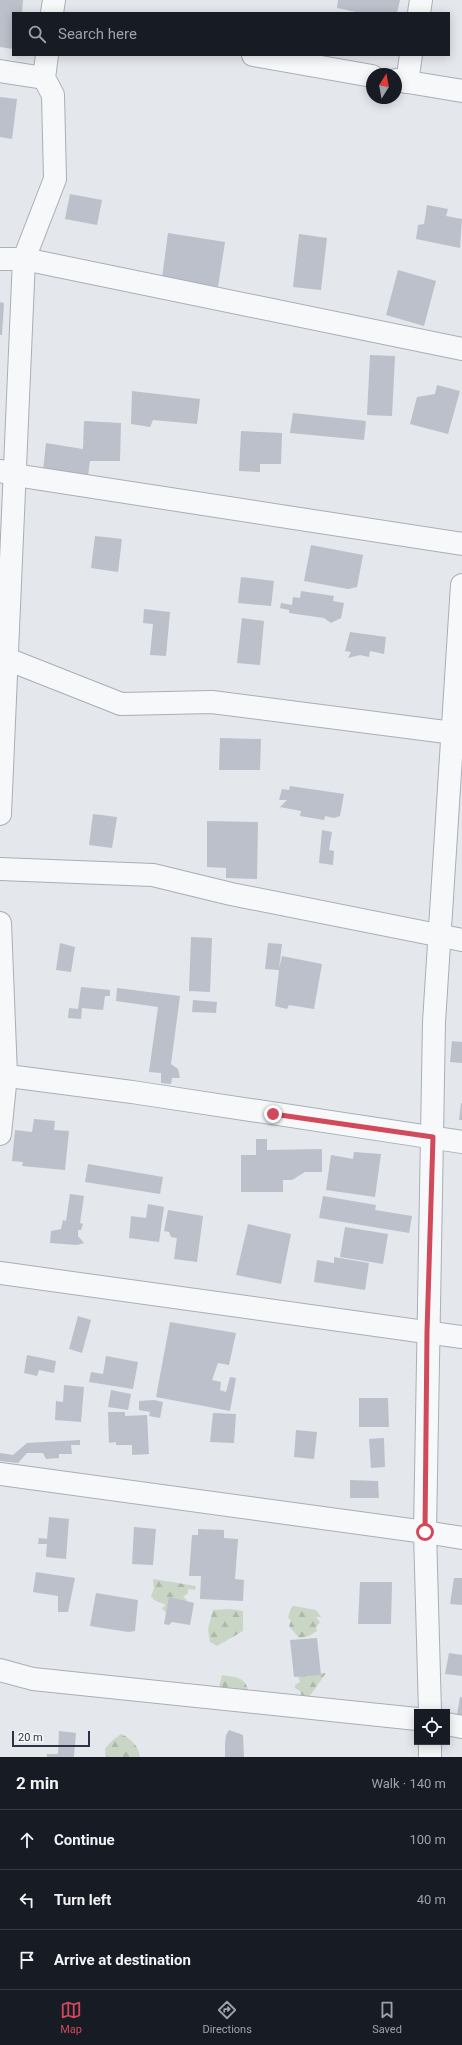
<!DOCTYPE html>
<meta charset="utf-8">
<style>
:root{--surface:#171b24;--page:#20242c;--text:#f1f3f6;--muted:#9ea1a6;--line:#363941;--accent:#d1495b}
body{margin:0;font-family:Roboto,sans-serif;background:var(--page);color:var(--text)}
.controls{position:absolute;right:12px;bottom:12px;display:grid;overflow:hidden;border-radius:0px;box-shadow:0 2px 10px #0003}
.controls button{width:36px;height:36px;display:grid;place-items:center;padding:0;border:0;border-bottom:1px solid var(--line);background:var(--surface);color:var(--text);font:20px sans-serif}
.compass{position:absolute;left:366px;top:68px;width:36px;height:36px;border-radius:50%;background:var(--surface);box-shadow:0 2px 10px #0003;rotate:11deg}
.scale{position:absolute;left:12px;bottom:10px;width:78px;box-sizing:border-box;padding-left:4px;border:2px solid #2b3445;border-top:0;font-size:11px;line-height:14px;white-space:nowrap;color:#2b3445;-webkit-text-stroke:3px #f4f6f9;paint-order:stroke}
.stop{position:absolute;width:12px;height:12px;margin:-9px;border:3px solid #d1495b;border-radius:50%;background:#fff}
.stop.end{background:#d1495b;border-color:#fff;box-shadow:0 1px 4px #0008}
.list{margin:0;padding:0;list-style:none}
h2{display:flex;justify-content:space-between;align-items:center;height:52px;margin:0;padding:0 16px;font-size:17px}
h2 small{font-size:13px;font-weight:400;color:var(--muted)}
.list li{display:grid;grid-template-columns:26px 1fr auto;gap:12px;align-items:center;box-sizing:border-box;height:60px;padding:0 16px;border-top:1px solid var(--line)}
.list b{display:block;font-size:15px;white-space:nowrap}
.list em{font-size:13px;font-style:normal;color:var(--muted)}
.icon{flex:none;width:22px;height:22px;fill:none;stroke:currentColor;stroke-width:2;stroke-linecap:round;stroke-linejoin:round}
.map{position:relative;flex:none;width:462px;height:1757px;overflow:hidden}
.search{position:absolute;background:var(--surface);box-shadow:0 2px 10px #0003;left:12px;right:12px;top:12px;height:44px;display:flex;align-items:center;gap:10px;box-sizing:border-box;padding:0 14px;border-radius:0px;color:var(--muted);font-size:15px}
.sheet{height:232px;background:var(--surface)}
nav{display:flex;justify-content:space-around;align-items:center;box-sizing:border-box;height:56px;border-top:1px solid var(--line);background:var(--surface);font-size:11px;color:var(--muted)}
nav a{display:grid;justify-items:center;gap:2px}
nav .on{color:var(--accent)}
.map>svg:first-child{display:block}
.forest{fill:url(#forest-firs)}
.building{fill:#bbc0ca}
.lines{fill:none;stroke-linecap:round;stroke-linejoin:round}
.minor-casing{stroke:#a9aeb7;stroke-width:24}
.minor{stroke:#f7f8fa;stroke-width:22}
.route{stroke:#d1495b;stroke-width:5}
</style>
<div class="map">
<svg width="462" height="1757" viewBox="0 0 462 1757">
<defs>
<pattern id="forest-firs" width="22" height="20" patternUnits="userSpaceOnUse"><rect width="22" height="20" fill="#c9d6c5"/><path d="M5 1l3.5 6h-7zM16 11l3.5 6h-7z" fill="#adb8ab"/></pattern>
</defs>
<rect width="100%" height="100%" fill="#e4e7ec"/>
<g class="forest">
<polygon points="153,1579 196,1586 195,1590 188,1589 188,1593 183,1597 187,1600 183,1605 167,1608 166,1613 162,1608 166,1605 154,1600 151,1596 154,1589"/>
<polygon points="294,1606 316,1610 321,1617 316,1617 320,1622 316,1627 317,1631 309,1636 299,1638 289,1626 291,1621 288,1617 291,1608"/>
<polygon points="230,1609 243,1611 243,1631 217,1646 210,1642 208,1629 213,1610"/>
<polygon points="326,1673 309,1697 302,1697 300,1691 295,1688 295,1685 300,1682 298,1677"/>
<path d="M222 1675C237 1678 246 1676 249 1694L217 1696Z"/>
<path d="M121 1734C131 1738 139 1747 140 1757H106L105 1749C110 1742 114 1739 121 1734Z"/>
</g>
<g class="building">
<polygon points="0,0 23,0 22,13 13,13 13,49 0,47"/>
<polygon points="338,0 400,0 397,13 361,13 337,8"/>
<polygon points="0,97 17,99 12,139 0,137"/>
<polygon points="70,194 102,200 97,225 65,219"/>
<polygon points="427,205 448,209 446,216 462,219 460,248 416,239 418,225 424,224"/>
<polygon points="168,233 225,242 218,287 162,278"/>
<polygon points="299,234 327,238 321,290 293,287"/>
<polygon points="398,270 436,281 424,326 386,315"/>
<polygon points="0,302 4,303 2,335 0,335"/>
<polygon points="370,355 395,356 392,416 367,415"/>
<polygon points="437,385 460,391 448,434 410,424 417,397 435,394"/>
<polygon points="132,391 200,399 197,424 153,420 150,427 131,424"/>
<polygon points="293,413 366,421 364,440 290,433"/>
<polygon points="84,421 121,423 120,461 90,461 88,476 43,471 46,443 83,449"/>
<polygon points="241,431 282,433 281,464 260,464 260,472 239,471"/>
<polygon points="95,536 122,539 118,572 91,568"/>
<polygon points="311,545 363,555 357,587 348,589 304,581"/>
<polygon points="241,577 274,581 271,606 238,603"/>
<polygon points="301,591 334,596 333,601 344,603 341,618 331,623 324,618 289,613 289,610 280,608 281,603 292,605 293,597 300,598"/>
<polygon points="144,609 170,612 166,656 150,655 153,624 143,623"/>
<polygon points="242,618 264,621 260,665 237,663"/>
<polygon points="350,632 386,637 384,654 370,651 369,657 360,655 348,658 351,652 345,651"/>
<polygon points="220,738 261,739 260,770 219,770"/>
<polygon points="290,786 344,794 340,816 334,818 325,816 324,820 300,816 301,811 280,807 287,800 279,800 282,789 289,790"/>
<polygon points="93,814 117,817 112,848 89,845"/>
<polygon points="207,821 258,822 257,879 226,878 226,868 207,867"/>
<polygon points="322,830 332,832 329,850 334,851 333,865 319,863"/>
<polygon points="191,937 212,938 210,992 189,991"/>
<polygon points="60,943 75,947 71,972 56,970"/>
<polygon points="268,943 282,944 279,968 282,956 322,964 314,1009 289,1005 287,1009 275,1006 279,970 265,969"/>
<polygon points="81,987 110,990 110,996 105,996 103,1010 82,1008 81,1019 68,1018 69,1008 78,1009"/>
<polygon points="117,988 180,996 171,1064 178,1069 180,1078 172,1078 171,1084 161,1083 161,1073 149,1072 158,1007 116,1001"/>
<polygon points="193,1000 217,1002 216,1013 192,1012"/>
<polygon points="452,1041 462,1042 462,1063 450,1062"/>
<polygon points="461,1103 462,1103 462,1120 459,1120"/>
<polygon points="34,1119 55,1121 54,1130 69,1131 65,1170 22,1166 23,1162 12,1161 15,1130 32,1132"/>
<polygon points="256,1139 267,1139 267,1150 322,1149 322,1172 305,1172 292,1180 283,1180 283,1192 241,1192 241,1155 256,1155"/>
<polygon points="354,1152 381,1154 375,1197 326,1190 331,1155 353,1159"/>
<polygon points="88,1164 163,1177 160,1194 85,1182"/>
<polygon points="70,1194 84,1196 80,1223 83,1224 81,1230 78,1230 78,1236 84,1243 77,1245 50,1243 51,1231 61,1229 63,1220 66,1221"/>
<polygon points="323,1196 376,1205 375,1210 412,1216 409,1233 319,1218"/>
<polygon points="148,1204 164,1207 159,1242 129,1238 131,1216 146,1218"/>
<polygon points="168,1210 203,1216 197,1262 174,1259 177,1238 171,1237 169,1232 164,1231"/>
<polygon points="248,1224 291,1234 281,1284 236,1275"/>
<polygon points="345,1227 388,1234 383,1264 340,1257"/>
<polygon points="334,1257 369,1263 365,1290 314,1282 317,1260 334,1263"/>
<polygon points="78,1316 91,1320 82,1353 69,1349"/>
<polygon points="170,1322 236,1333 229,1365 218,1363 212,1380 221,1382 220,1390 226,1392 230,1377 236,1378 230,1411 156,1397"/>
<polygon points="27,1355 56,1361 54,1373 39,1370 37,1376 24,1373"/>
<polygon points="106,1356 138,1362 133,1389 89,1382 91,1372 103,1374"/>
<polygon points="64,1385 84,1387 81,1422 55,1420 56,1401 63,1402"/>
<polygon points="111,1390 131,1394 128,1410 108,1407"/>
<polygon points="359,1398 388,1398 389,1427 359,1427"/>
<polygon points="154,1400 163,1402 160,1418 149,1416 150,1412 139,1410 139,1401"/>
<polygon points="108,1412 125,1412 125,1416 147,1415 149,1454 132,1455 132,1445 116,1445 116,1442 109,1443"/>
<polygon points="213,1413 236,1414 234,1443 210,1442"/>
<polygon points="296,1430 317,1432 314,1459 294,1457"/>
<polygon points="384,1438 385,1467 371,1468 369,1439"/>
<polygon points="80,1440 80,1445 71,1445 72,1454 59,1454 59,1458 46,1459 43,1453 27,1453 18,1463 0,1461 0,1453 13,1455 27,1443"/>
<polygon points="350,1480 378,1481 379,1498 350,1498"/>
<polygon points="49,1517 69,1519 66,1559 46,1557 47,1544 38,1544 39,1538 47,1539"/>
<polygon points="134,1527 156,1529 153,1565 132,1564"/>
<polygon points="198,1529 224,1530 224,1538 238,1539 235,1579 244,1580 243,1601 200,1599 201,1576 189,1576 192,1535 198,1535"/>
<polygon points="36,1572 75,1578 68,1612 58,1612 58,1596 33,1592"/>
<polygon points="454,1578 462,1578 462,1605 450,1604"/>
<polygon points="360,1582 392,1582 391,1624 358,1624"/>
<polygon points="96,1593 138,1600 135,1631 128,1632 90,1626"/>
<polygon points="169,1597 194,1603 190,1625 172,1622 169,1625 164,1624"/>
<polygon points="317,1638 321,1675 294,1677 290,1640"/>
<polygon points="449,1653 462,1655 462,1676 445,1674"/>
<polygon points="460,1697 462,1697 462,1721 456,1720"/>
<polygon points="229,1730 243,1735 244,1757 225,1757 225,1745 226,1735"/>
<polygon points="59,1731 76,1733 74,1757 47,1757 47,1754 58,1754"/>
</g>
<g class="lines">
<g class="minor-casing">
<g id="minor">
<polyline points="52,13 54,0"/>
<polyline points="419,13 421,0"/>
<polyline points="253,55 372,76"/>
<polyline points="0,71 44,78"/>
<polyline points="396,80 462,91"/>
<polyline points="407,82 411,55"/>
<polyline points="0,259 24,259 462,349"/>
<polyline points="1,471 15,475 462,544"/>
<polyline points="7,659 121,704 212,702 462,734"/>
<polyline points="0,814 24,259 55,179 53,95 44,78 47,55"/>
<polyline points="0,869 153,875 231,894 462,940"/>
<polyline points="0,923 6,1075 0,1134"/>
<polyline points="0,1075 132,1092 462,1142"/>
<polyline points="0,1273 462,1337"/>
<polyline points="0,1474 425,1532 462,1538"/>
<polyline points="0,1670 33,1679 417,1719"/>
<polyline points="430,1712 425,1532 434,1022 462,585"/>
<polyline points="447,1724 462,1727"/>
<polyline points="430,1757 430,1742"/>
</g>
</g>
<use href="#minor" class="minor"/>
</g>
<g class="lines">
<polyline class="route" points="273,1114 433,1137 427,1332 425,1532"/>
</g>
</svg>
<div class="controls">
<button><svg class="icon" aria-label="locate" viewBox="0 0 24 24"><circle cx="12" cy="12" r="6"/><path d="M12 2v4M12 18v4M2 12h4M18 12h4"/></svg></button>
</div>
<svg class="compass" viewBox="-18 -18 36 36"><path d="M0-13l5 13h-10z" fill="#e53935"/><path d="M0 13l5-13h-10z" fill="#9ea1a6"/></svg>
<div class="scale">20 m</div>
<div class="stop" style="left:425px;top:1532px"></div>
<div class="stop end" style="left:273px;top:1114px"></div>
<div class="search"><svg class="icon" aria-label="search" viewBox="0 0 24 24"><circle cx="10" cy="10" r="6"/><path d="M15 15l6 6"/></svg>Search here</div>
</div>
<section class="sheet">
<h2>2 min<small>Walk · 140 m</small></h2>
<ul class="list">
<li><svg class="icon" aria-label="ahead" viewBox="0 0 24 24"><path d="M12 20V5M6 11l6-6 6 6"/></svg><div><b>Continue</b></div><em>100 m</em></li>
<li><svg class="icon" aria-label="left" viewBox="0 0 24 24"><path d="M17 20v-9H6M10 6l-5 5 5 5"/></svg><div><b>Turn left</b></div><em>40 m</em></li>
<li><svg class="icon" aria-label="arrive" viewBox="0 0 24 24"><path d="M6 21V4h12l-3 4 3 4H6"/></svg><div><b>Arrive at destination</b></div></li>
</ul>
</section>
<nav>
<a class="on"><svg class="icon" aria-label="map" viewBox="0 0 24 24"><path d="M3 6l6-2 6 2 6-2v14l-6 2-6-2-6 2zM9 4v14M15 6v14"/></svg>Map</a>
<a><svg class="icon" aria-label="directions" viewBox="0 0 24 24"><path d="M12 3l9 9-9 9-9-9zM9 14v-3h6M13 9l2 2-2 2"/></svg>Directions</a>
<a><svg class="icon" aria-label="saved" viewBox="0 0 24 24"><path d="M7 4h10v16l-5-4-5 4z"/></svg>Saved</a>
</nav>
